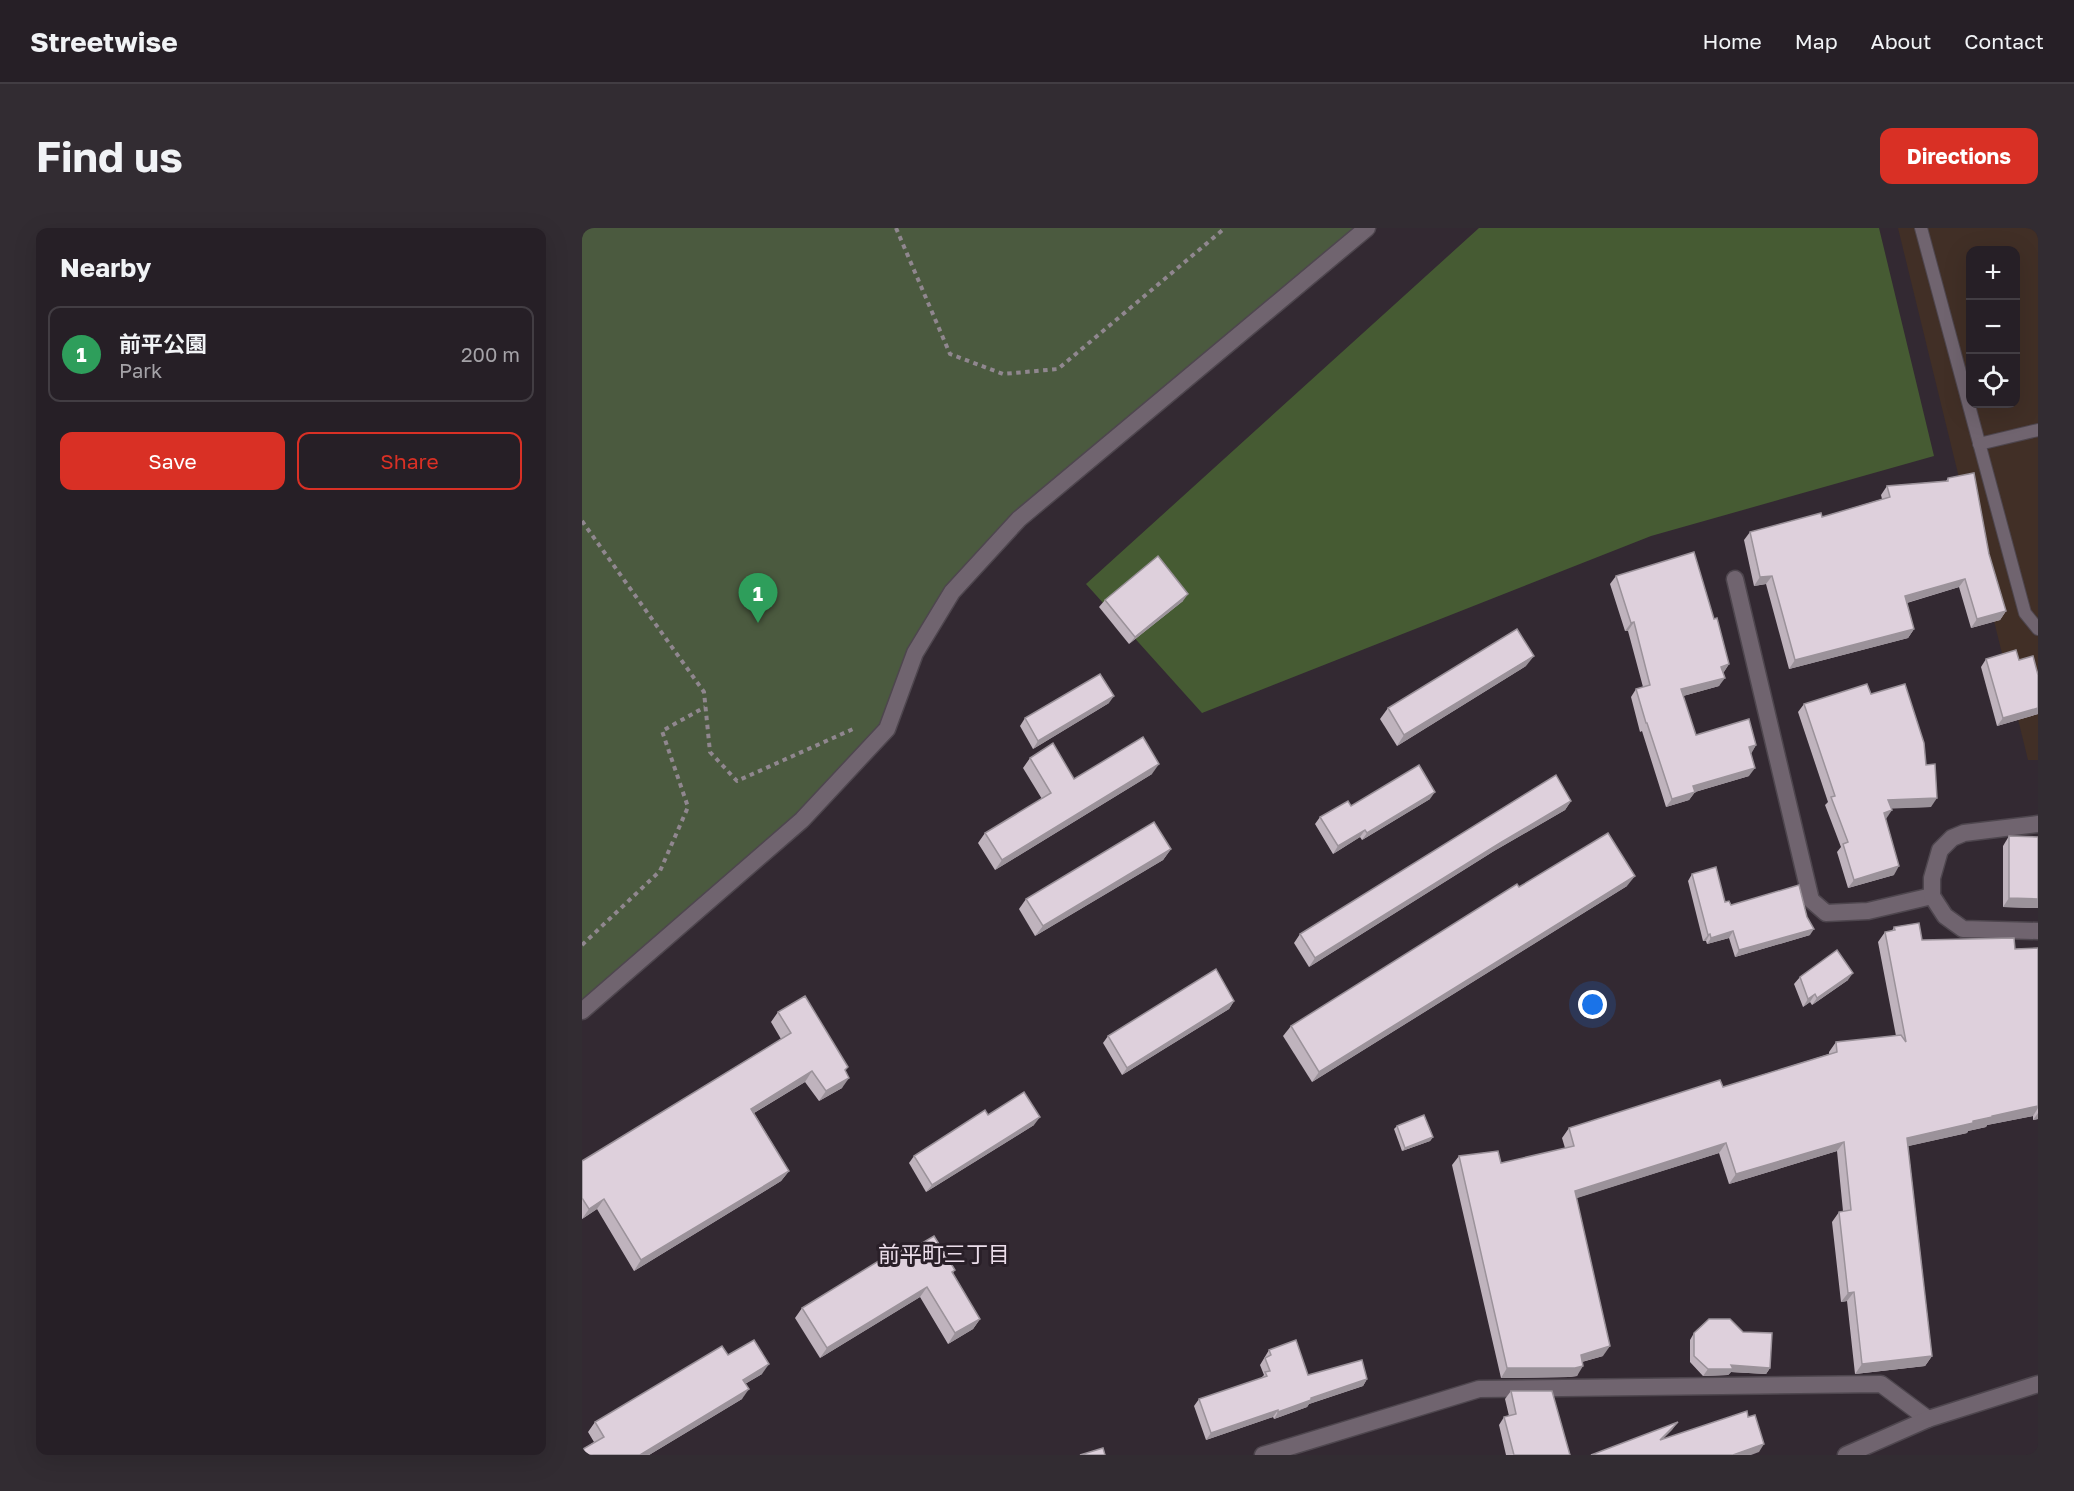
<!DOCTYPE html>
<meta charset="utf-8">
<style>
:root{--surface:#261f26;--page:#322c32;--text:#f1f3f6;--muted:#a4a2a7;--line:#423d43;--accent:#d93025}
body{margin:0;font-family:"Golos Text","Noto Sans JP",sans-serif;background:var(--page);color:var(--text)}
.controls{position:absolute;right:18px;top:18px;display:grid;overflow:hidden;border-radius:12px;box-shadow:0 6px 24px #0002}
.controls button{width:54px;height:54px;display:grid;place-items:center;padding:0;border:0;border-bottom:2px solid var(--line);background:var(--surface);color:var(--text);font:30px sans-serif}
.you{position:absolute;left:1011px;top:777px;width:21px;height:21px;margin:-15px;border:4px solid #fff;border-radius:50%;background:#1a73e8;box-shadow:0 0 0 9px #1a73e833}
.badge{display:grid;place-items:center;width:39px;height:39px;border-radius:50%;background:var(--accent);color:#fff;font-size:20px;font-weight:700}
.pin{position:absolute;translate:-50% -50px;filter:drop-shadow(0 2px 3px #0008)}
.pin::after{content:'';position:absolute;top:32px;width:21px;height:18px;background:inherit;clip-path:polygon(0 0,100% 0,50% 100%)}
.list{margin:0;padding:0;list-style:none}
h2{display:flex;justify-content:space-between;align-items:center;height:78px;margin:0;padding:0 24px;font-size:26px}
h2 small{font-size:20px;font-weight:400;color:var(--muted)}
.list li{display:grid;grid-template-columns:39px 1fr auto;gap:18px;align-items:center;box-sizing:border-box;height:96px;margin:0 12px 12px;padding:0 12px;border:2px solid var(--line);border-radius:12px}
.list b{display:block;font-size:22px;white-space:nowrap}
.list p{margin:0;font-size:20px;white-space:nowrap;color:var(--muted)}
.list em{font-size:20px;font-style:normal;color:var(--muted)}
.actions{display:flex;gap:12px;padding:18px 24px}
.actions a{flex:1;padding:14px 0;border:2px solid var(--accent);border-radius:12px;text-align:center;font-size:21px;color:var(--accent)}
.actions .main{background:var(--accent);color:#fff}
.icon{flex:none;width:33px;height:33px;fill:none;stroke:currentColor;stroke-width:2;stroke-linecap:round;stroke-linejoin:round}
.map{position:relative;flex:none;width:1456px;height:1227px;overflow:hidden;border-radius:12px}
header{display:flex;align-items:center;gap:36px;box-sizing:border-box;height:84px;padding:0 30px;background:var(--surface);border-bottom:2px solid var(--line)}
header strong{font-size:28px}
nav{display:flex;gap:33px;margin-inline-start:auto;font-size:21px}
.intro{display:flex;align-items:center;justify-content:space-between;box-sizing:border-box;height:144px;padding:0 36px}
h1{margin:0;font-size:42px}
.button{padding:15px 27px;border-radius:12px;background:var(--accent);color:#fff;font-size:21px;font-weight:700}
main{display:flex;gap:36px;padding:0 36px}
aside{flex:1;background:var(--surface);border-radius:12px;box-shadow:0 6px 24px #0002}
.map>svg:first-child{display:block}
.commercial{fill:#412f26;fill-rule:evenodd}
.green{fill:#4b5a3f}
.forest{fill:#465b33}
.lines{fill:none;stroke-linecap:round;stroke-linejoin:round}
.service-casing{stroke:#4e464e;stroke-width:14}
.minor-casing{stroke:#4e464e;stroke-width:19}
.tertiary-casing{stroke:#4e464e;stroke-width:19}
.path{stroke:#90878f;stroke-width:4;stroke-dasharray:4.5 4.5;stroke-linecap:butt}
.service{stroke:#70646f;stroke-width:12}
.minor{stroke:#70646f;stroke-width:16}
.tertiary{stroke:#70646f;stroke-width:16}
.wall{fill:#bfb3bd}
.shaded-wall{fill:#9b929a}
.building{fill:#ded0dc;stroke:#9b929a;stroke-width:1.5}
.labels{text-anchor:middle;dominant-baseline:central;stroke-width:6;stroke-linejoin:round;paint-order:stroke}
.neighbourhood-label{font-size:22px;fill:#ebddea;stroke:#291f28}
</style>
<header>
<strong>Streetwise</strong>
<nav><a>Home</a><a>Map</a><a>About</a><a>Contact</a></nav>
</header>
<div class="intro"><h1>Find us</h1><a class="button">Directions</a></div>
<main>
<aside>
<h2>Nearby<small></small></h2>
<ul class="list">
<li><span class="badge" style="background:#2e9e5b">1</span><div><b>前平公園</b><p>Park</p></div><em>200 m</em></li>
</ul>
<div class="actions"><a class="main">Save</a><a>Share</a></div>
</aside>
<div class="map">
<svg width="1456" height="1227" viewBox="0 0 1456 1227">
<rect width="100%" height="100%" fill="#332932"/>
<path class="commercial" d="M1316 0H1456V532H1446ZM1388 22H1434V176H1388Z"/>
<polygon class="green" points="0,0 780,0 437,291 370,364 305,501 220,592 0,783"/>
<polygon class="forest" points="897,0 1297,0 1352,228 1069,308 620,485 504,356"/>
<g class="lines">
<g class="service-casing">
<g id="service">
<polyline points="1339,0 1443,385 1456,401"/>
<polyline points="1397,216 1456,202"/>
</g>
</g>
<g class="minor-casing">
<g id="minor">
<polyline points="1153,351 1229,672 1244,685 1286,683 1350,668"/>
<polyline points="1456,596 1382,605 1370,610 1358,622 1350,650 1350,668 1363,688 1381,701 1456,703"/>
<polyline points="0,783 220,592 305,501 333,425 370,364 437,291 785,0"/>
<polyline points="681,1227 897,1161 1299,1156 1346,1191"/>
</g>
</g>
<g class="tertiary-casing">
<polyline id="tertiary" points="1264,1227 1346,1191 1456,1156"/>
</g>
<g class="path">
<polyline points="314,0 368,126 421,146 476,141 643,0"/>
<polyline points="0,293 122,464 128,524 155,553 271,501"/>
<polyline points="0,717 78,643 106,579 80,503 123,479"/>
</g>
<use href="#service" class="service"/>
<use href="#minor" class="minor"/>
<use href="#tertiary" class="tertiary"/>
</g>
<g class="wall">
<polygon points="1366,250 1407,326 1424,383 1418,392 1389,400 1377,359 1325,375 1332,401 1326,410 1207,441 1184,356 1172,358 1162,312 1168,304 1240,289 1300,271 1299,267 1305,258 1364,253"/>
<polygon points="1034,348 1132,391 1147,436 1141,445 1137,458 1101,468 1114,507 1174,517 1169,525 1167,548 1113,564 1107,572 1084,579 1060,503 1058,504 1049,469 1054,461 1061,459 1046,403 1043,403 1028,356"/>
<polygon points="523,372 601,373 547,416 517,379"/>
<polygon points="1404,431 1437,432 1456,447 1456,486 1415,498 1399,439"/>
<polygon points="944,438 815,518 798,491 806,480"/>
<polygon points="1289,466 1344,537 1349,579 1309,580 1303,591 1312,647 1266,660 1255,624 1259,619 1243,577 1246,574 1216,484 1222,476"/>
<polygon points="527,475 451,521 438,498 443,490"/>
<polygon points="448,530 492,551 570,546 413,642 396,615 403,605 460,571 441,540"/>
<polygon points="848,571 780,612 778,609 751,626 733,596 738,589 769,578"/>
<polygon points="989,573 983,582 912,623 727,739 712,715 718,706"/>
<polygon points="1427,608 1456,609 1456,680 1421,679 1421,618"/>
<polygon points="589,621 581,632 453,708 437,681 444,671"/>
<polygon points="1110,646 1143,674 1149,677 1228,707 1153,729 1147,710 1125,716 1124,713 1121,713 1106,653"/>
<polygon points="1045,658 730,854 701,808 709,798 937,659"/>
<polygon points="1312,699 1340,712 1433,721 1456,720 1456,891 1451,892 1451,888 1405,897 1404,899 1386,903 1385,905 1326,918 1350,1128 1343,1138 1273,1146 1265,1073 1259,1074 1250,994 1257,984 1261,983 1255,923 1147,956 1137,925 994,970 1021,1128 1000,1134 995,1148 987,1149 919,1150 870,937 877,928 919,935 983,920 980,910 987,900 1141,859 1247,826 1247,824 1254,814 1314,808 1296,714 1303,704 1310,703"/>
<polygon points="1218,749 1266,752 1230,777 1228,774 1221,779 1212,756"/>
<polygon points="652,773 647,781 540,847 521,815 526,808"/>
<polygon points="196,784 264,843 260,860 237,873 223,854 172,885 207,943 199,953 52,1043 15,981 0,991 0,933 199,811 189,794"/>
<polygon points="406,887 452,897 344,964 327,935 332,928"/>
<polygon points="815,898 851,909 848,913 820,923 812,901"/>
<polygon points="325,1024 373,1042 371,1045 398,1091 391,1101 366,1116 338,1069 238,1130 213,1090 220,1080"/>
<polygon points="1112,1105 1188,1140 1184,1146 1149,1144 1146,1147 1121,1148 1108,1134 1108,1112"/>
<polygon points="687,1122 726,1147 785,1151 781,1158 727,1176 725,1179 692,1191 691,1189 624,1212 612,1178 617,1171 679,1150 682,1147 678,1137"/>
<polygon points="146,1127 180,1146 163,1156 160,1171 67,1227 0,1227 0,1222 1,1221 12,1214 6,1204 13,1194"/>
<polygon points="929,1163 988,1227 924,1227 917,1197 922,1189 927,1188 923,1171"/>
</g>
<g class="shaded-wall">
<polygon points="1190,348 1184,356 1172,358 1178,349"/>
<polygon points="1383,351 1377,359 1317,377 1323,368"/>
<polygon points="606,366 601,373 547,416 553,409"/>
<polygon points="1424,383 1418,392 1389,400 1395,391"/>
<polygon points="1052,394 1046,403 1043,403 1049,395"/>
<polygon points="1332,401 1326,410 1207,441 1213,432"/>
<polygon points="952,428 944,438 815,518 822,507"/>
<polygon points="1147,436 1142,444 1133,447 1139,439"/>
<polygon points="1143,450 1137,458 1094,470 1099,461"/>
<polygon points="532,468 527,475 451,521 456,513"/>
<polygon points="1456,480 1456,486 1415,498 1421,490"/>
<polygon points="1174,517 1169,526 1167,519"/>
<polygon points="577,536 570,546 413,642 420,632"/>
<polygon points="1173,540 1167,548 1106,566 1111,558"/>
<polygon points="853,564 848,571 780,612 785,605"/>
<polygon points="1113,564 1107,572 1084,579 1090,571"/>
<polygon points="1355,570 1349,579 1300,581 1306,572"/>
<polygon points="989,573 983,582 912,623 727,739 733,730 918,615"/>
<polygon points="1310,582 1304,591 1296,594 1302,585"/>
<polygon points="783,602 778,609 751,626 756,618"/>
<polygon points="589,621 581,632 453,708 461,698"/>
<polygon points="1317,638 1312,647 1266,660 1272,652"/>
<polygon points="1053,648 1045,658 730,854 737,844"/>
<polygon points="1427,670 1456,671 1456,680 1421,679"/>
<polygon points="1232,701 1228,707 1153,729 1157,722"/>
<polygon points="1151,703 1147,710 1125,716 1129,710"/>
<polygon points="1128,706 1124,713 1121,713 1126,707"/>
<polygon points="1271,745 1266,752 1230,777 1235,770"/>
<polygon points="1233,766 1228,774 1221,779 1226,771"/>
<polygon points="652,773 647,781 540,847 545,840"/>
<polygon points="230,843 223,854 162,891 169,881"/>
<polygon points="267,850 260,860 237,873 244,863"/>
<polygon points="1456,878 1456,880 1451,888 1405,897 1404,899 1386,903 1385,905 1318,920 1325,910 1410,888"/>
<polygon points="1456,885 1456,891 1451,892"/>
<polygon points="458,889 452,897 344,964 350,957"/>
<polygon points="851,909 848,913 820,923 823,920"/>
<polygon points="1262,914 1255,923 1147,956 1154,946"/>
<polygon points="1144,915 1137,925 986,973 993,963"/>
<polygon points="207,943 199,953 52,1043 59,1032"/>
<polygon points="22,971 15,981 0,991 7,981"/>
<polygon points="345,1059 338,1069 238,1130 245,1120"/>
<polygon points="1272,1064 1265,1073 1259,1074 1266,1065"/>
<polygon points="398,1091 391,1101 366,1116 373,1105"/>
<polygon points="1028,1118 1021,1128 992,1136 999,1127"/>
<polygon points="1350,1128 1343,1138 1273,1146 1280,1136"/>
<polygon points="187,1136 180,1146 154,1161 161,1152"/>
<polygon points="1149,1137 1188,1140 1184,1146 1149,1144 1146,1147 1121,1148 1126,1141"/>
<polygon points="1001,1138 995,1148 987,1149 919,1150 925,1140"/>
<polygon points="785,1151 781,1158 727,1176 725,1179 692,1191 696,1184 729,1170"/>
<polygon points="167,1161 160,1171 67,1227 58,1227"/>
<polygon points="696,1182 691,1189 624,1212 629,1205"/>
<polygon points="1096,1194 1090,1202 1072,1220 1078,1212"/>
<polygon points="1182,1216 1177,1224 1169,1227 1151,1227"/>
</g>
<g class="building">
<polygon points="1392,245 1407,326 1424,383 1395,391 1383,351 1323,368 1332,401 1213,432 1190,348 1178,349 1168,304 1239,285 1240,289 1308,269 1305,258 1366,253 1366,250"/>
<polygon points="1112,324 1132,391 1135,390 1147,436 1139,439 1143,450 1099,461 1114,507 1167,491 1174,517 1167,519 1173,540 1111,558 1113,564 1090,571 1065,495 1064,495 1054,461 1068,457 1052,394 1049,395 1034,348"/>
<polygon points="576,328 606,366 553,409 523,372"/>
<polygon points="935,401 952,428 822,507 806,480"/>
<polygon points="1434,422 1437,432 1451,428 1456,447 1456,480 1421,490 1404,431"/>
<polygon points="518,446 532,468 456,513 443,490"/>
<polygon points="1285,456 1289,466 1323,456 1342,515 1344,537 1353,536 1355,570 1306,572 1310,582 1302,585 1317,638 1272,652 1261,616 1266,614 1249,569 1253,568 1222,476"/>
<polygon points="561,509 577,536 420,632 403,605 469,565 448,530 471,515 492,551"/>
<polygon points="837,537 853,564 785,605 783,602 756,618 738,589 766,573 769,578"/>
<polygon points="974,547 989,573 918,615 733,730 718,706"/>
<polygon points="572,594 589,621 461,698 444,671"/>
<polygon points="1026,605 1053,648 737,844 709,798 935,656 937,659"/>
<polygon points="1427,608 1456,609 1456,671 1427,670"/>
<polygon points="1134,639 1143,674 1147,673 1149,677 1217,657 1225,689 1232,701 1157,722 1151,703 1129,710 1128,706 1126,707 1110,646"/>
<polygon points="1337,695 1340,712 1432,710 1433,721 1456,720 1456,878 1410,888 1410,889 1391,893 1391,895 1325,910 1350,1128 1280,1136 1272,1064 1266,1065 1257,984 1269,982 1262,914 1154,946 1144,915 993,963 1028,1118 999,1127 1001,1138 993,1140 925,1140 877,928 916,923 919,935 992,918 987,900 1138,852 1141,859 1255,824 1254,814 1319,807 1324,814 1303,704 1313,702 1312,699"/>
<polygon points="1255,722 1271,745 1235,770 1233,766 1226,771 1218,749"/>
<polygon points="634,741 652,773 545,840 526,808"/>
<polygon points="223,768 266,839 263,842 267,850 244,863 230,843 169,881 207,943 59,1032 22,971 7,981 0,970 0,933 209,805 196,784"/>
<polygon points="442,864 458,889 350,957 332,928 403,882 406,887"/>
<polygon points="842,887 851,909 823,920 815,898"/>
<polygon points="352,1008 373,1042 370,1044 398,1091 373,1105 345,1059 245,1120 220,1080 321,1018 325,1024"/>
<polygon points="1127,1091 1148,1091 1161,1104 1190,1105 1188,1140 1149,1137 1151,1141 1126,1141 1112,1128 1112,1105"/>
<polygon points="172,1112 187,1136 161,1152 167,1161 58,1227 5,1227 1,1221 22,1209 13,1194 140,1118 146,1127"/>
<polygon points="714,1112 726,1147 780,1132 785,1151 729,1170 729,1172 696,1184 696,1182 629,1205 617,1171 685,1148 683,1144 688,1143 683,1130 689,1127 687,1122"/>
<polygon points="929,1163 970,1163 988,1227 932,1227 922,1189 934,1186"/>
<polygon points="1165,1183 1166,1189 1173,1187 1182,1216 1151,1227 1009,1227 1096,1194 1078,1212"/>
<polygon points="521,1220 523,1227 498,1227"/>
</g>
<g class="labels">
<g class="neighbourhood-label">
<text x="362" y="1025">前平町三丁目</text>
</g>
</g>
</svg>
<div class="controls">
<button>+</button>
<button>−</button>
<button><svg class="icon" aria-label="locate" viewBox="0 0 24 24"><circle cx="12" cy="12" r="6"/><path d="M12 2v4M12 18v4M2 12h4M18 12h4"/></svg></button>
</div>
<div class="you"></div>
<div class="pin badge" style="left:176px;top:395px;background:#2e9e5b">1</div>
</div>
</main>
